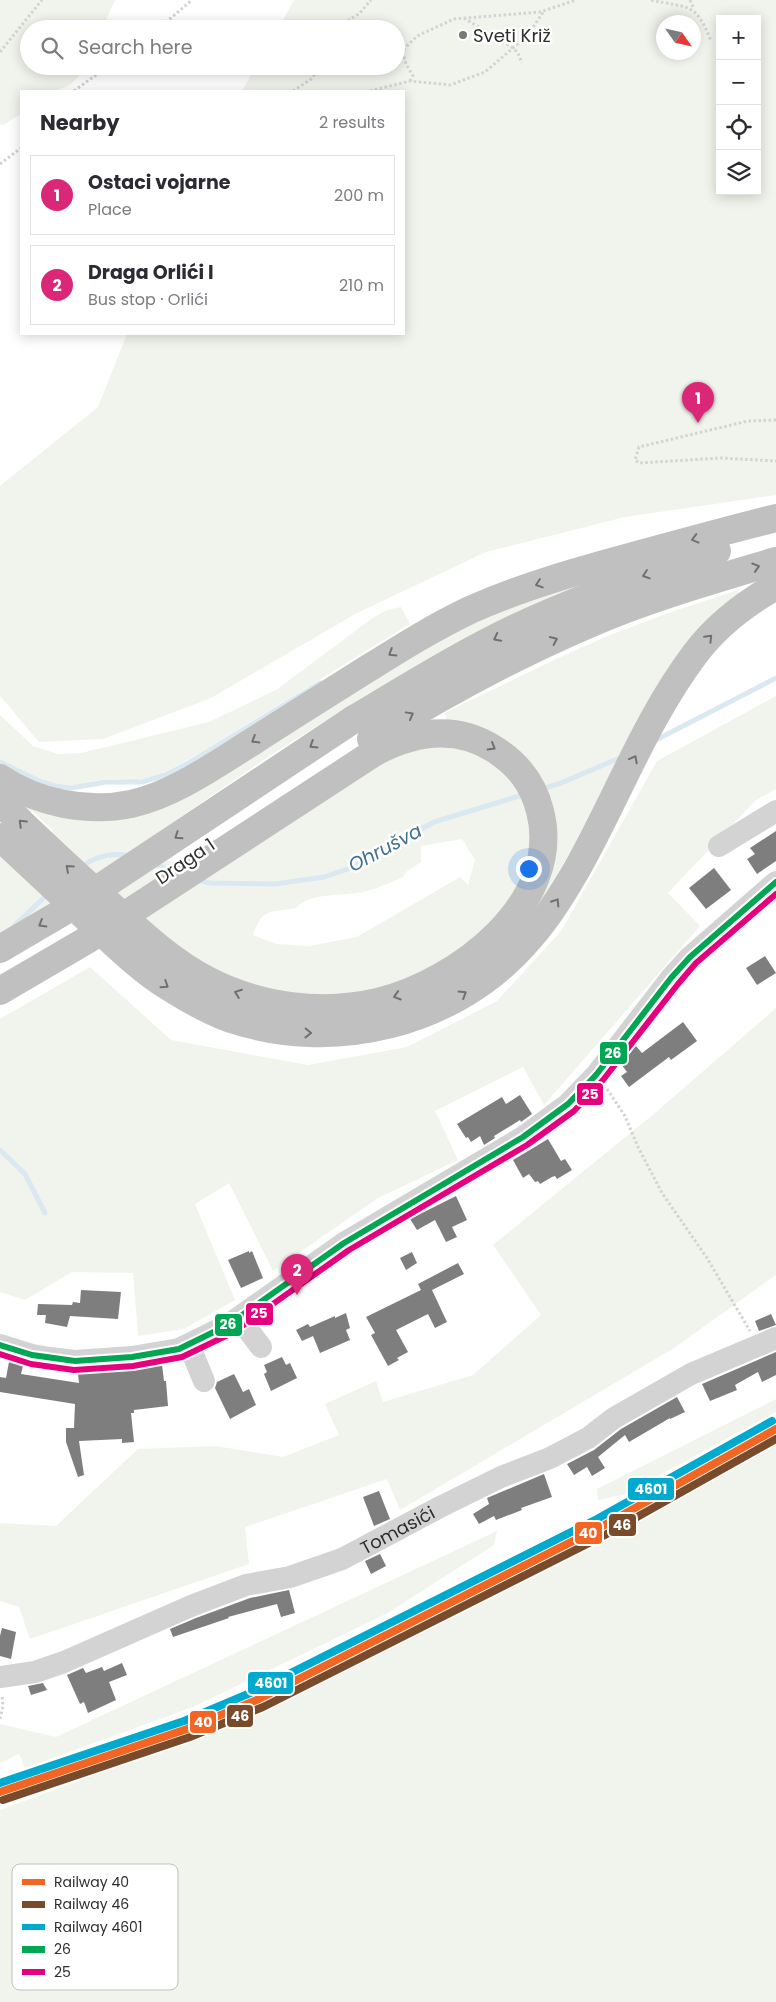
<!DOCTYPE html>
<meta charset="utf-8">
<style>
:root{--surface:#fff;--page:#f7f7f7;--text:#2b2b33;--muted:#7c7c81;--line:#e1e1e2;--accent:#db2777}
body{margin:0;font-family:Poppins,sans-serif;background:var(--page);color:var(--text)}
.controls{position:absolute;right:15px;top:15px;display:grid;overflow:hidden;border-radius:0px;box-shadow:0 2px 12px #0003}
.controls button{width:45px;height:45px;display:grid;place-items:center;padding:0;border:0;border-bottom:1px solid var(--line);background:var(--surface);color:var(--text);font:25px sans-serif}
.compass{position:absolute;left:656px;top:15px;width:45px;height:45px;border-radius:50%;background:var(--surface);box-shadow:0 2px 12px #0003;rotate:124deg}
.you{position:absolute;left:528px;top:868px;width:18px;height:18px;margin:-12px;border:4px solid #fff;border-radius:50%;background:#1a73e8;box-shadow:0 0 0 8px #1a73e833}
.badge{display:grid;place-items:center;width:32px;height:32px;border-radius:50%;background:var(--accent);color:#fff;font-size:16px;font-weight:700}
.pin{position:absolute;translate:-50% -41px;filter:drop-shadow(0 1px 2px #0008)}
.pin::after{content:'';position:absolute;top:26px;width:18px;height:15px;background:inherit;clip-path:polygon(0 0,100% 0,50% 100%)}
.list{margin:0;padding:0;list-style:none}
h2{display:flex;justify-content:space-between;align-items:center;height:65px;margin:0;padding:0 20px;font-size:21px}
h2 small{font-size:16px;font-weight:400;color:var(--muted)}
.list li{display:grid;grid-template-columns:32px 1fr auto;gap:15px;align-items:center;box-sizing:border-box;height:80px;margin:0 10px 10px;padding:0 10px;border:1px solid var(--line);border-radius:0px}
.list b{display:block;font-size:19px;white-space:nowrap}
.list p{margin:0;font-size:16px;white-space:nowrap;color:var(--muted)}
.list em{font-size:16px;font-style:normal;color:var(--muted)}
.icon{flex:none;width:28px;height:28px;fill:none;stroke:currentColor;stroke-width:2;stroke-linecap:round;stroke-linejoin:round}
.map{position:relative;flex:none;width:776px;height:2002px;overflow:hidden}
.search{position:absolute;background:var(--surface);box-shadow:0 2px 12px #0003;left:20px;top:20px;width:385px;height:55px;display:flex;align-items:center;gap:12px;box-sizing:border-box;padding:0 18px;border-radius:28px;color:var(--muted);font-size:19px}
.panel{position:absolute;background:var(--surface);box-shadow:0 2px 12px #0003;left:20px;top:90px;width:385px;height:245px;border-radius:0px}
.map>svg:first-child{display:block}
.green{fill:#f1f4ec;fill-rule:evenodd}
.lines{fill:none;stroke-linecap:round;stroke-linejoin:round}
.stream{stroke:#d9e8f1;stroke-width:5}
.building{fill:#7e7e7e}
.path{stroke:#d3d3d3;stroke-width:3;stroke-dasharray:2.5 2.5;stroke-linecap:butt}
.minor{stroke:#d3d3d3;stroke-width:22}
.highway{stroke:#c0c0c0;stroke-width:28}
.highway-bridge{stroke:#c0c0c0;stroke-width:28}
.bus-1-casing{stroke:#fff;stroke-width:10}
.bus-2-casing{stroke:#fff;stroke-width:10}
.bus-1{stroke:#00a651;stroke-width:6}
.bus-2{stroke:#e5007d;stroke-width:6}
.rail-1-casing{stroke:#fff;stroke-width:11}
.rail-2-casing{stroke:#fff;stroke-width:11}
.rail-3-casing{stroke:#fff;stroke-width:11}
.rail-1{stroke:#f26522;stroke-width:8}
.rail-2{stroke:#7a4b2a;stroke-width:8}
.rail-3{stroke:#00a9ce;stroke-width:8}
.oneway{stroke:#707070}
.poi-dot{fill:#777;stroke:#fff;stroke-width:2}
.labels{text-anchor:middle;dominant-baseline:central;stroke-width:5;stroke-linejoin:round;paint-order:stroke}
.poi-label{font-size:18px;fill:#2e2e2e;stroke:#fff;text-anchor:start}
.street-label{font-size:18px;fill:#2e2e2e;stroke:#fff}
.water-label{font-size:19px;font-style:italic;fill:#3f718e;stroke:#fff}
.key{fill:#fff;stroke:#c0c0c0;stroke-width:1}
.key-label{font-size:14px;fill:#2e2e2e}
.line-badge{stroke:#fff;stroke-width:2}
.badge-label{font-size:14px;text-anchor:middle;font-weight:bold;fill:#fff}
</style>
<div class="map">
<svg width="776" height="2002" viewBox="0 0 776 2002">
<rect width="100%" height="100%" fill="#fff"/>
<g class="green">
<path d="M0 0H115L102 29H29V66H84C71 96 49 91 21 91V114L3 125H0Z"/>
<path d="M294 0H776V495L625 517 486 552 357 613 211 698 103 739 39 742 0 696V486L98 407 127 334H404V91H242L256 66H396V29H278ZM720 19H757V191H720ZM664 22H694V52H664Z"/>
<path d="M606 574 373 697 371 692 268 757 135 848 203 874 381 759 443 743 446 717 444 713 556 659 605 637 671 612 738 590 739 594 682 650 668 668 641 714 573 847 545 895 530 917 460 953 387 987 336 996 268 991 51 903 0 934V856L15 869 53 830 32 811 29 814 13 800 98 814 465 623ZM462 839 475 860 468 885 460 877 357 937 309 946 277 944 253 935C263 907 269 913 296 908 309 891 348 897 367 891 379 888 391 882 403 877L406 872 421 862V846Z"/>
<path d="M401 607 410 624 208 748C186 761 163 776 137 780 127 781 117 778 107 779 96 780 86 784 76 785 50 788 22 772 0 760V715L33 746 58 754 81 753 209 722 276 690 374 617 387 610Z"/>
<polygon points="776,696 776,789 756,800 668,893 700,926 544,1105 523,1067 435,1111 458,1160 378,1198 273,1271 229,1183 195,1204 235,1300 184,1329 138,1336 133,1273 72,1272 25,1300 0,1292 0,1019 90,967 171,1040 308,1065 407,1047 497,1001 561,931 657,761"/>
<polygon points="776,1008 776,1275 674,1348 400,1510 387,1479 245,1527 249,1564 30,1639 19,1607 0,1601 0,1523 56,1526 138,1449 216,1446 283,1457 339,1435 325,1404 376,1381 383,1402 473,1375 541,1315 493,1245 655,1113"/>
<polygon points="776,1399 776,1412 623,1495 598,1500 597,1489"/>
<polygon points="776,1440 776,2002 0,2002 0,1810 151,1754 319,1684"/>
<polygon points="497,1531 494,1545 386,1614 193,1707 25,1768 19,1754 0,1763 0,1724 56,1737"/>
</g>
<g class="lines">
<g class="stream">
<polyline points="654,741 776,678"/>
<polyline points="0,762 39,781 55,786 71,788 106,782 142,782 165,775 187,764 320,683"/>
<polyline points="542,789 561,783 622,757"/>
<polyline points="154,864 174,871"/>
<path d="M81 867C96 856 111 852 129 856"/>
<polyline points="196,879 209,883 275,884 324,877 351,868 434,822 526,794"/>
<polyline points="14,926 49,893"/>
<polyline points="0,1150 25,1174 45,1213"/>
</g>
</g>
<g class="building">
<polygon points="776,831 776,861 757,874 747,859 755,854 750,848"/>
<polygon points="714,868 731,890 706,909 689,888"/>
<polygon points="765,956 776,973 757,985 746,968"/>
<polygon points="683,1022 697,1041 671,1060 669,1057 629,1087 621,1076 627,1072 621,1064 634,1048 636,1046 642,1053"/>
<polygon points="520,1095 532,1114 521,1122 520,1120 494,1136 495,1138 484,1145 480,1136 471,1142 468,1137 466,1138 457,1124 502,1097 506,1104"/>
<polygon points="548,1139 561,1161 565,1159 572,1170 557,1179 555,1176 552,1177 540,1184 538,1181 535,1182 529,1174 523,1178 513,1160"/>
<polygon points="456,1196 467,1220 452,1227 457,1237 446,1242 435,1220 417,1230 410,1219"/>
<polygon points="249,1251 249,1253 252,1251 263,1278 241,1288 228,1260"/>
<polygon points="412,1252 417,1263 406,1270 400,1258"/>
<polygon points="458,1263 464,1274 432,1290 447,1322 435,1328 428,1314 396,1330 408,1352 397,1358 399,1360 388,1366 371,1335 375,1333 366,1317 421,1290 418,1284"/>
<polygon points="81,1290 121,1292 118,1319 70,1316 67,1327 45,1323 46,1315 37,1315 38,1304 72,1305 73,1302 80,1303"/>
<polygon points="346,1313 350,1328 346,1330 350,1340 320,1353 313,1336 302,1341 296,1330 308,1324 310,1327 335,1316 335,1318"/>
<polygon points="771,1314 776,1325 759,1331 755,1321"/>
<polygon points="776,1352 776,1375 762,1382 758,1372 735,1385 737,1390 710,1401 702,1384"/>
<polygon points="282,1357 286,1365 290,1363 297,1378 271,1391 264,1374 267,1372 264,1365"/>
<polygon points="9,1362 23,1366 21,1374 79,1383 78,1374 133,1370 162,1365 164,1381 166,1381 168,1406 134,1410 134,1413 131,1413 134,1442 122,1443 122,1439 79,1441 84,1475 78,1477 66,1442 66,1428 74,1428 75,1404 0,1392 0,1377 6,1378"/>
<polygon points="234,1374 243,1392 249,1389 256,1405 230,1419 215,1388 217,1382"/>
<polygon points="677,1397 685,1412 670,1419 670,1418 629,1442 625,1435 598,1457 605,1468 592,1476 587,1467 574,1475 567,1464 594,1450 621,1429"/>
<polygon points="544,1474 552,1497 521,1508 522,1510 496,1520 494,1516 479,1524 473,1514 489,1504 487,1498"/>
<polygon points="379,1491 390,1519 374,1526 363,1497"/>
<polygon points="380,1554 386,1566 371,1574 365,1561"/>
<polygon points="289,1590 295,1613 281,1617 277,1604 228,1617 229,1618 173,1637 170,1629 196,1618 250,1598"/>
<polygon points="2,1628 16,1632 11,1659 0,1656 0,1636"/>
<polygon points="122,1663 127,1675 109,1682 116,1700 88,1713 84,1702 80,1704 67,1675 83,1668 86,1673 102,1667 104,1671"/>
<polygon points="43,1683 47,1690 31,1695 28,1686"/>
</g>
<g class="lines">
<g class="path">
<path d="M651 0C688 9 695 0 711 41"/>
<polyline points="690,0 694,9"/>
<polyline points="464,18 513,48 518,53 522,63"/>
<polyline points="158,29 192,0"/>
<polyline points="342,29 350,19 359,14 371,0"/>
<polyline points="0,52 42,0"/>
<polyline points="410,81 413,76 406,64 402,51 417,36 454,19 540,12 576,0"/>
<polyline points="74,91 108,66"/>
<polyline points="293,91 311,79 321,66"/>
<polyline points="370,91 410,81 450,85 485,72 527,36 544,11"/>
<polyline points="0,164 21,148"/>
<polyline points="776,420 748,421 639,447 635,460 639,463 721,458 776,461"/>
<polyline points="607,1089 625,1116 638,1147 662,1193 707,1258 750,1331"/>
<polyline points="0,1719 3,1706 2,1695"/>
</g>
<g class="minor">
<polyline points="719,846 776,811"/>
<polyline points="239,1318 261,1347"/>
<polyline points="0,1345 32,1355 50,1358 75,1361 132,1357 179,1349 228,1325 344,1243 523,1137 568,1104 596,1075 671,978 690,957 776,882"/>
<polyline points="189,1345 204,1381"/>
<path id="s1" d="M0 1677 35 1672 64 1662 191 1606 246 1585 290 1577 342 1559 440 1507 501 1477 550 1458 588 1438 614 1418 691 1374 776 1338"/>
</g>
<g class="highway">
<path d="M354 719C413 684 472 647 535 619 594 593 655 571 717 551"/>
<path d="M371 739C441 696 514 656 589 624 649 598 713 580 776 561"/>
<path d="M0 778C37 803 87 813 131 804 173 795 215 765 252 742 286 720 321 698 356 676 393 653 430 629 470 610 526 585 585 569 644 553 688 541 732 529 776 518"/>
<path d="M0 802C35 836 70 869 106 901 139 931 170 961 209 981 260 1007 322 1015 378 1002 457 983 564 903 540 811 533 783 518 764 494 749 455 724 413 732 375 752"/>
<path d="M0 837C31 866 62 895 93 924 117 946 140 969 167 986 186 998 207 1010 228 1018 333 1054 456 1025 529 939 548 918 563 893 577 869 617 798 646 719 695 654 716 626 746 603 776 586"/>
</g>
<g class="highway-bridge">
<polyline points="0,949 68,909 354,719"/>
<polyline points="0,991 87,940 375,752"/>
</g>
<g class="bus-1-casing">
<polyline id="bus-1" points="0,1345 32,1355 75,1361 132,1357 179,1349 228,1325 344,1243 523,1137 568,1104 596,1075 671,978 690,957 776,882"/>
</g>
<g class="bus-2-casing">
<polyline id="bus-2" points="0,1354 31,1364 74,1370 133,1366 182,1357 232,1333 349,1250 527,1145 574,1111 603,1080 678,984 696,963 776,894"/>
</g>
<use href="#bus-1" class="bus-1"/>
<use href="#bus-2" class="bus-2"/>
<g class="rail-1-casing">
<polyline id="rail-1" points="0,1792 187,1729 259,1699 601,1527 776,1429"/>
</g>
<g class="rail-2-casing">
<polyline id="rail-2" points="3,1800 190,1737 263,1707 605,1535 776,1439"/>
</g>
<g class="rail-3-casing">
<polyline id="rail-3" points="0,1783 184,1721 255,1691 597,1519 772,1421"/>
</g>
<use href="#rail-1" class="rail-1"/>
<use href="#rail-2" class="rail-2"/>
<use href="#rail-3" class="rail-3"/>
</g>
<defs><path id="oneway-chevron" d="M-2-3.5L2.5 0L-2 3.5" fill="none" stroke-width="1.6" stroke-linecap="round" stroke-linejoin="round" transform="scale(1.25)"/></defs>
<g class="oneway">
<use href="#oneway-chevron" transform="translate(695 539) rotate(165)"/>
<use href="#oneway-chevron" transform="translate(756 567) rotate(-17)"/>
<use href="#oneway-chevron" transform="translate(646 575) rotate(161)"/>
<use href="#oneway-chevron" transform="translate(539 584) rotate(161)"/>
<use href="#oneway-chevron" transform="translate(497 638) rotate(153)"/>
<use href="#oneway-chevron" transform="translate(709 638) rotate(-46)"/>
<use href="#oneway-chevron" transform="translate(554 640) rotate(-25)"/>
<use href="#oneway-chevron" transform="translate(392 653) rotate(148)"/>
<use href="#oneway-chevron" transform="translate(410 715) rotate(-29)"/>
<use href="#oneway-chevron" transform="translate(255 740) rotate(148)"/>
<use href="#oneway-chevron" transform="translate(313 745) rotate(148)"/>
<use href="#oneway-chevron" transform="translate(492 747) rotate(30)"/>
<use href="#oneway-chevron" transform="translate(634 759) rotate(-62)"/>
<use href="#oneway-chevron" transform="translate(22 823) rotate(-136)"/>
<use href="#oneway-chevron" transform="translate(178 836) rotate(146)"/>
<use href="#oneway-chevron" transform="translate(69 868) rotate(-138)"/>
<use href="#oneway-chevron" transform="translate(556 902) rotate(-57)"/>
<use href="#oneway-chevron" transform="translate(42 924) rotate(149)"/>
<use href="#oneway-chevron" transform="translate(165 985) rotate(33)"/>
<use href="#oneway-chevron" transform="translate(238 993) rotate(-159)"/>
<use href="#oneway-chevron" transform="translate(463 994) rotate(-32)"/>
<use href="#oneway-chevron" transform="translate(397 996) rotate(163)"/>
<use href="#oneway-chevron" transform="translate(308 1033) rotate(1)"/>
</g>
<circle class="poi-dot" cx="463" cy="35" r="5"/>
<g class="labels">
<g class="poi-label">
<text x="473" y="35">Sveti Križ</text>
</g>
<g class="street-label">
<text transform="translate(185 861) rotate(-34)">Draga 1</text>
<text stroke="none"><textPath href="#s1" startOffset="426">Tomasići</textPath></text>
</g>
<g class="water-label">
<text transform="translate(385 848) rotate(-28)">Ohrušva</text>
</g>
</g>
<rect x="12" y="1864" width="166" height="126" rx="8" class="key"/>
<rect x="22" y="1879" width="23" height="6" fill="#f26522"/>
<rect x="22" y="1901" width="23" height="7" fill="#7a4b2a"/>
<rect x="22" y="1924" width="23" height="6" fill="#00a9ce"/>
<rect x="22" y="1946" width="23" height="7" fill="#00a651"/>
<rect x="22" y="1969" width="23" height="6" fill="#e5007d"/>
<g class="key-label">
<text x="54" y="1887">Railway 40</text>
<text x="54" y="1909">Railway 46</text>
<text x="54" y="1932">Railway 4601</text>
<text x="54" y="1954">26</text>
<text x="54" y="1977">25</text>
</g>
<g class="line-badge">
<rect x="599" y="1041" width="29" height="24" rx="5" fill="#00a651"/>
<rect x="576" y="1082" width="28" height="24" rx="5" fill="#e5007d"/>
<rect x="245" y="1302" width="29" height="24" rx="5" fill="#e5007d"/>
<rect x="214" y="1313" width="29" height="24" rx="5" fill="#00a651"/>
<rect x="627" y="1477" width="48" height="24" rx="5" fill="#00a9ce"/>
<rect x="608" y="1513" width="29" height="24" rx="5" fill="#7a4b2a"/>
<rect x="574" y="1521" width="29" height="24" rx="5" fill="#f26522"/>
<rect x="247" y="1671" width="47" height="24" rx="5" fill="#00a9ce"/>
<rect x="226" y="1704" width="28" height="24" rx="5" fill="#7a4b2a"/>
<rect x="189" y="1710" width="28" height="24" rx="5" fill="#f26522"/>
</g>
<g class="badge-label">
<text x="613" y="1058">26</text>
<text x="590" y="1099">25</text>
<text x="259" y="1318">25</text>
<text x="228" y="1329">26</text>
<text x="651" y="1494">4601</text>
<text x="622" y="1530">46</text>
<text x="588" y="1538">40</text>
<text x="271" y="1688">4601</text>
<text x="240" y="1721">46</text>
<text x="203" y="1727">40</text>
</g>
</svg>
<div class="controls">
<button>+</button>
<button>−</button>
<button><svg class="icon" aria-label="locate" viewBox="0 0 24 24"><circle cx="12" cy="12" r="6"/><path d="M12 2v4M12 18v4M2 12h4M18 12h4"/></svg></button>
<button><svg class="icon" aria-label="layers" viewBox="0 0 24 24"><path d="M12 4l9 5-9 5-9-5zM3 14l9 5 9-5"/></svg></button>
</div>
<svg class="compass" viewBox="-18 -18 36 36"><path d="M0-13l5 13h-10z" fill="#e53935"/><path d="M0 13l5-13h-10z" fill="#7c7c81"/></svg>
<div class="you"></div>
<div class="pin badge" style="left:698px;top:423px">1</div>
<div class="pin badge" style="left:297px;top:1295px">2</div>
<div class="search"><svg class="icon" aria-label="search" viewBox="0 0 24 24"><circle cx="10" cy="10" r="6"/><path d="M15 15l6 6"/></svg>Search here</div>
<section class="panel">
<h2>Nearby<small>2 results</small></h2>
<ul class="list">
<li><span class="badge">1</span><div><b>Ostaci vojarne</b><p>Place</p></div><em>200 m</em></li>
<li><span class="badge">2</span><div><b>Draga Orlići I</b><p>Bus stop · Orlići</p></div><em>210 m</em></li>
</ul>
</section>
</div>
